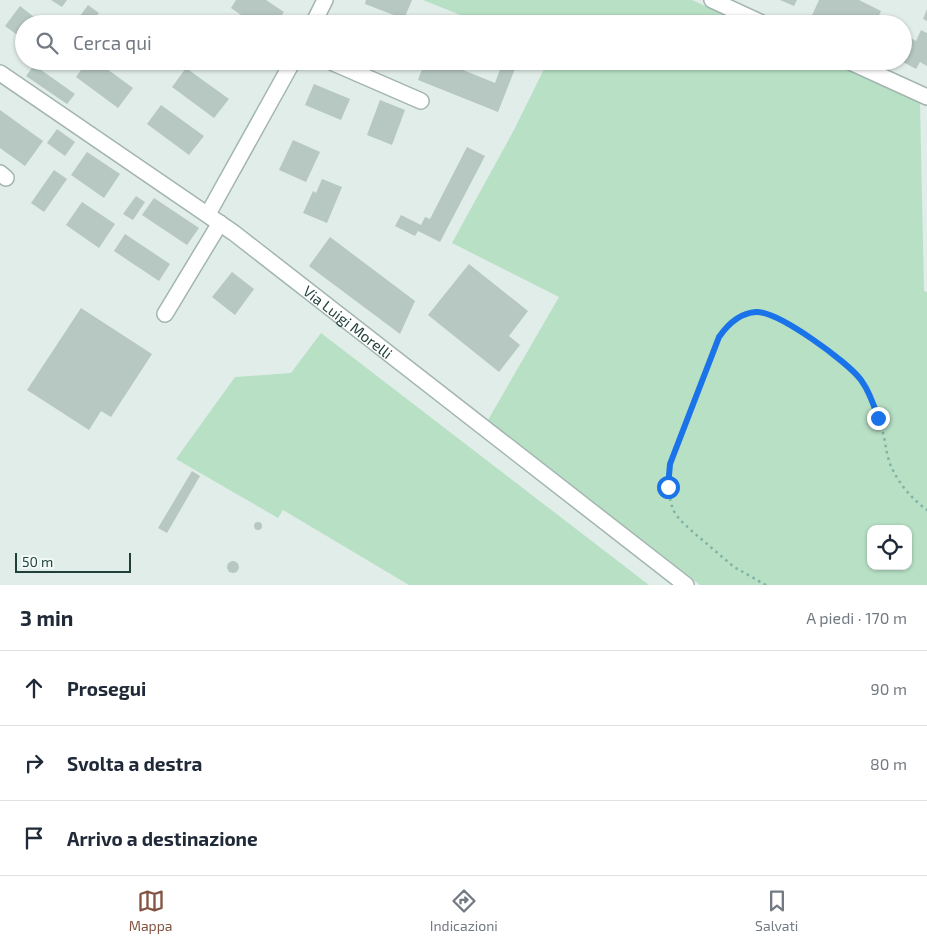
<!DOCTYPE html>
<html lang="it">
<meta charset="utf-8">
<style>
:root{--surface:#fff;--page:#f2f2f3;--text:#1f2937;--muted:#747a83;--line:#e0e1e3;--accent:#835341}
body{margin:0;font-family:"Exo 2",sans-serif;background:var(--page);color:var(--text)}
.controls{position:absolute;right:15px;bottom:15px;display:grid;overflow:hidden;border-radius:10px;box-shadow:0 1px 4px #0004}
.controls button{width:45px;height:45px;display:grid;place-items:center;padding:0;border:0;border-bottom:1px solid var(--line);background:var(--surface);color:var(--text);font:25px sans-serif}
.scale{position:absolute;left:15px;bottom:12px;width:116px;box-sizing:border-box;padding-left:5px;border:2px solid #1f3f39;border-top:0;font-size:14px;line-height:18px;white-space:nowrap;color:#1f3f39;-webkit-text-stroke:4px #f1f9f6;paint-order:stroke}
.stop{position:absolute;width:15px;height:15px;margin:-11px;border:4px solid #1a73e8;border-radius:50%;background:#fff}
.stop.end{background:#1a73e8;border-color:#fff;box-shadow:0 1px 5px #0008}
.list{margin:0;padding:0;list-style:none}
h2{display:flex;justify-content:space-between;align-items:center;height:65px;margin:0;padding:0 20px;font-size:21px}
h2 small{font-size:16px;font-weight:400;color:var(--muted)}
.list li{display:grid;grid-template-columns:32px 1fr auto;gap:15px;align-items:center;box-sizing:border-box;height:75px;padding:0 20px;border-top:1px solid var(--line)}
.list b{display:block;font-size:19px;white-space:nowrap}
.list em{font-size:16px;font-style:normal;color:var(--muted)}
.icon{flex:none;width:28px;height:28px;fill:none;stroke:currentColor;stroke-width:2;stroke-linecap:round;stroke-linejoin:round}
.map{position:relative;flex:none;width:927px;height:585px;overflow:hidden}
.search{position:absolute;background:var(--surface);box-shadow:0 1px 4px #0004;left:15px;right:15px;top:15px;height:55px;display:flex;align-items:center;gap:12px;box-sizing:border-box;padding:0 18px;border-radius:28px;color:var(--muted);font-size:19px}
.sheet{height:290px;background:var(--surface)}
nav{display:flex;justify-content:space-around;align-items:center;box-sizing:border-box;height:70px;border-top:1px solid var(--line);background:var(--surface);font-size:14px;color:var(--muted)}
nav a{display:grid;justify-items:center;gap:2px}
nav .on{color:var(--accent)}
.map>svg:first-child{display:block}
.green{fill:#b7e0c5;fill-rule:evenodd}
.building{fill:#b6c8c1}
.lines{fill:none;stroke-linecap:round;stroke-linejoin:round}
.minor-casing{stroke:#a3b5b0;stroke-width:18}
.tertiary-casing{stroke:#a3b5b0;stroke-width:18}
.path{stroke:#7eb3a6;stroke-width:2.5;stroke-dasharray:2.5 4;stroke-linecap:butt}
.minor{stroke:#fff;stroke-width:15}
.tertiary{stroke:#fff;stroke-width:15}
.route{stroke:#1a73e8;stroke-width:6}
.labels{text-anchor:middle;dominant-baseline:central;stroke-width:4;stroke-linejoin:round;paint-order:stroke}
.street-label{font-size:15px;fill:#1f3f39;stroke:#f1f9f6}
</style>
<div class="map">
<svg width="927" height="585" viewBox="0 0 927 585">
<rect width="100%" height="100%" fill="#e1ede8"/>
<g class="green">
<polygon points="423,0 692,0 745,24 483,24"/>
<path d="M548 61H829L920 102 924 291 927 292V585H700L488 420 559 297 452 243 514 130ZM871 529H908V566H871Z"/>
<polygon points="321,333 649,585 409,585 283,510 278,518 176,459 235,377 291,373"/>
</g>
<g class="building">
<polygon points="51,0 67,0 62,7"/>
<polygon points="236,0 266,0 284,12 276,24 254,24 231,8"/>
<polygon points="366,0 412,0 404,19 365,4"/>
<polygon points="780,0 797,0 794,6"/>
<polygon points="819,0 859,0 881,11 875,24 812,24 809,22"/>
<polygon points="88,5 99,13 91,24 80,16"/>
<polygon points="20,6 43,24 24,24 24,40 5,26"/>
<polygon points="927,9 927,21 923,19"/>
<polygon points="114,18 121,24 110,24"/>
<polygon points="921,30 927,33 927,66 920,62 916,69 903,62 903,34 916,41"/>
<polygon points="87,61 96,61 133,88 118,108 76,77"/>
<polygon points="131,61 147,61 141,69"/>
<polygon points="379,61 397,61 394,68"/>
<polygon points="425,61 441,61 495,83 502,64 497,61 518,61 498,112 418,80"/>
<polygon points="34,65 75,94 67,104 26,76"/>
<polygon points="186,68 229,99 214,118 172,87"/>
<polygon points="314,84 350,99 341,120 305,105"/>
<polygon points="380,100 405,110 392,145 367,135"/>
<polygon points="161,105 204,136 189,155 147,124"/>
<polygon points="0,110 43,141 25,166 0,148"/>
<polygon points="57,129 75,142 65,156 47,143"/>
<polygon points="293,140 320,152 306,182 279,170"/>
<polygon points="467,147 485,156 440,242 418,231 415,236 395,226 401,215 421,225 425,217 430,219"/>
<polygon points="87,152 120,174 104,198 71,175"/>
<polygon points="54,170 67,179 44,212 31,203"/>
<polygon points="322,179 342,187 327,223 303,213 313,191 316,193"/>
<polygon points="136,196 145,202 133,220 123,214"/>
<polygon points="154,198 199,228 187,245 142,215"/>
<polygon points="82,202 115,224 99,248 66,225"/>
<polygon points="125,234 170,264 159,281 114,251"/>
<polygon points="330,237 415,301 400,334 309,266"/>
<polygon points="469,264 528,311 509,336 520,345 499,372 428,315"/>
<polygon points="232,272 254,289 235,315 212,297"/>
<polygon points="81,308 152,354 111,417 101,411 89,430 27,390"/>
<polygon points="192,471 200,476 167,533 158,528"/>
<circle cx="258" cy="526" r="4"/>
<circle cx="233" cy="567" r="6"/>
</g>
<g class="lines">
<g class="minor-casing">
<g id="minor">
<polyline points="712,0 764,24"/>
<polyline points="313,24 325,0"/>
<polyline points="329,61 421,101"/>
<polyline points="848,61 927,97"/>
<polyline points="0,173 6,178"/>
<polyline points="208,214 293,61"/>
<polyline points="165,314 220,223"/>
</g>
</g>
<g class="tertiary-casing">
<g id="tertiary">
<path id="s1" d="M0 73 234 233 686 585"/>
</g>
</g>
<path class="path" d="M766 585 734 567 693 532 680 520 673 510 670 499 668 487 670 464 719 337C728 324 741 311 759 312 781 314 849 362 861 381 873 398 879 417 884 437 886 447 887 457 891 466 898 483 913 500 927 510"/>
<use href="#minor" class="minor"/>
<use href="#tertiary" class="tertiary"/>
</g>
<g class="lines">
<path class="route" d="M668 487 670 464 719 337C728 324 739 313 756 312 778 311 848 362 861 380 869 391 874 405 878 418"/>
</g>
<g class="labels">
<g class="street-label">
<text stroke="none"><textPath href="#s1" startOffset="428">Via Luigi Morelli</textPath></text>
</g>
</g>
</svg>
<div class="controls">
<button><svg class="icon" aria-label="locate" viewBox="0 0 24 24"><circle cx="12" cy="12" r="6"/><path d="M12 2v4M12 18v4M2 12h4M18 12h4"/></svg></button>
</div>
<div class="scale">50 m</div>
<div class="stop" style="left:668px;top:487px"></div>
<div class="stop end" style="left:878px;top:418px"></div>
<div class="search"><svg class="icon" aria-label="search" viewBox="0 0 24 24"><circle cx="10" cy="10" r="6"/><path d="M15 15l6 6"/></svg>Cerca qui</div>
</div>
<section class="sheet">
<h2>3 min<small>A piedi · 170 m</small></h2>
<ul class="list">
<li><svg class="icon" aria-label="ahead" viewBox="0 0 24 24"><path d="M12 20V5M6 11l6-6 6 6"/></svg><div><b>Prosegui</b></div><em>90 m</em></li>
<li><svg class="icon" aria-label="right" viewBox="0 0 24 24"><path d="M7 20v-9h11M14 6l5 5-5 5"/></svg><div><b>Svolta a destra</b></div><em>80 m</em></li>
<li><svg class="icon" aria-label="arrive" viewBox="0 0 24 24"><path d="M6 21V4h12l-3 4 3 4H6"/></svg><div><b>Arrivo a destinazione</b></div></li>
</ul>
</section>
<nav>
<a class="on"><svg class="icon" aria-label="map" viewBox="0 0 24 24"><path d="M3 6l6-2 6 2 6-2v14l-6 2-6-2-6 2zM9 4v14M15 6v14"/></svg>Mappa</a>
<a><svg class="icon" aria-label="directions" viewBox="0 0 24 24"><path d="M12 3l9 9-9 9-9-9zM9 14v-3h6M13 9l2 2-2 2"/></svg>Indicazioni</a>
<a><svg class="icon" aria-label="saved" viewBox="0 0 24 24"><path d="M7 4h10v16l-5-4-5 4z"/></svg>Salvati</a>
</nav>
